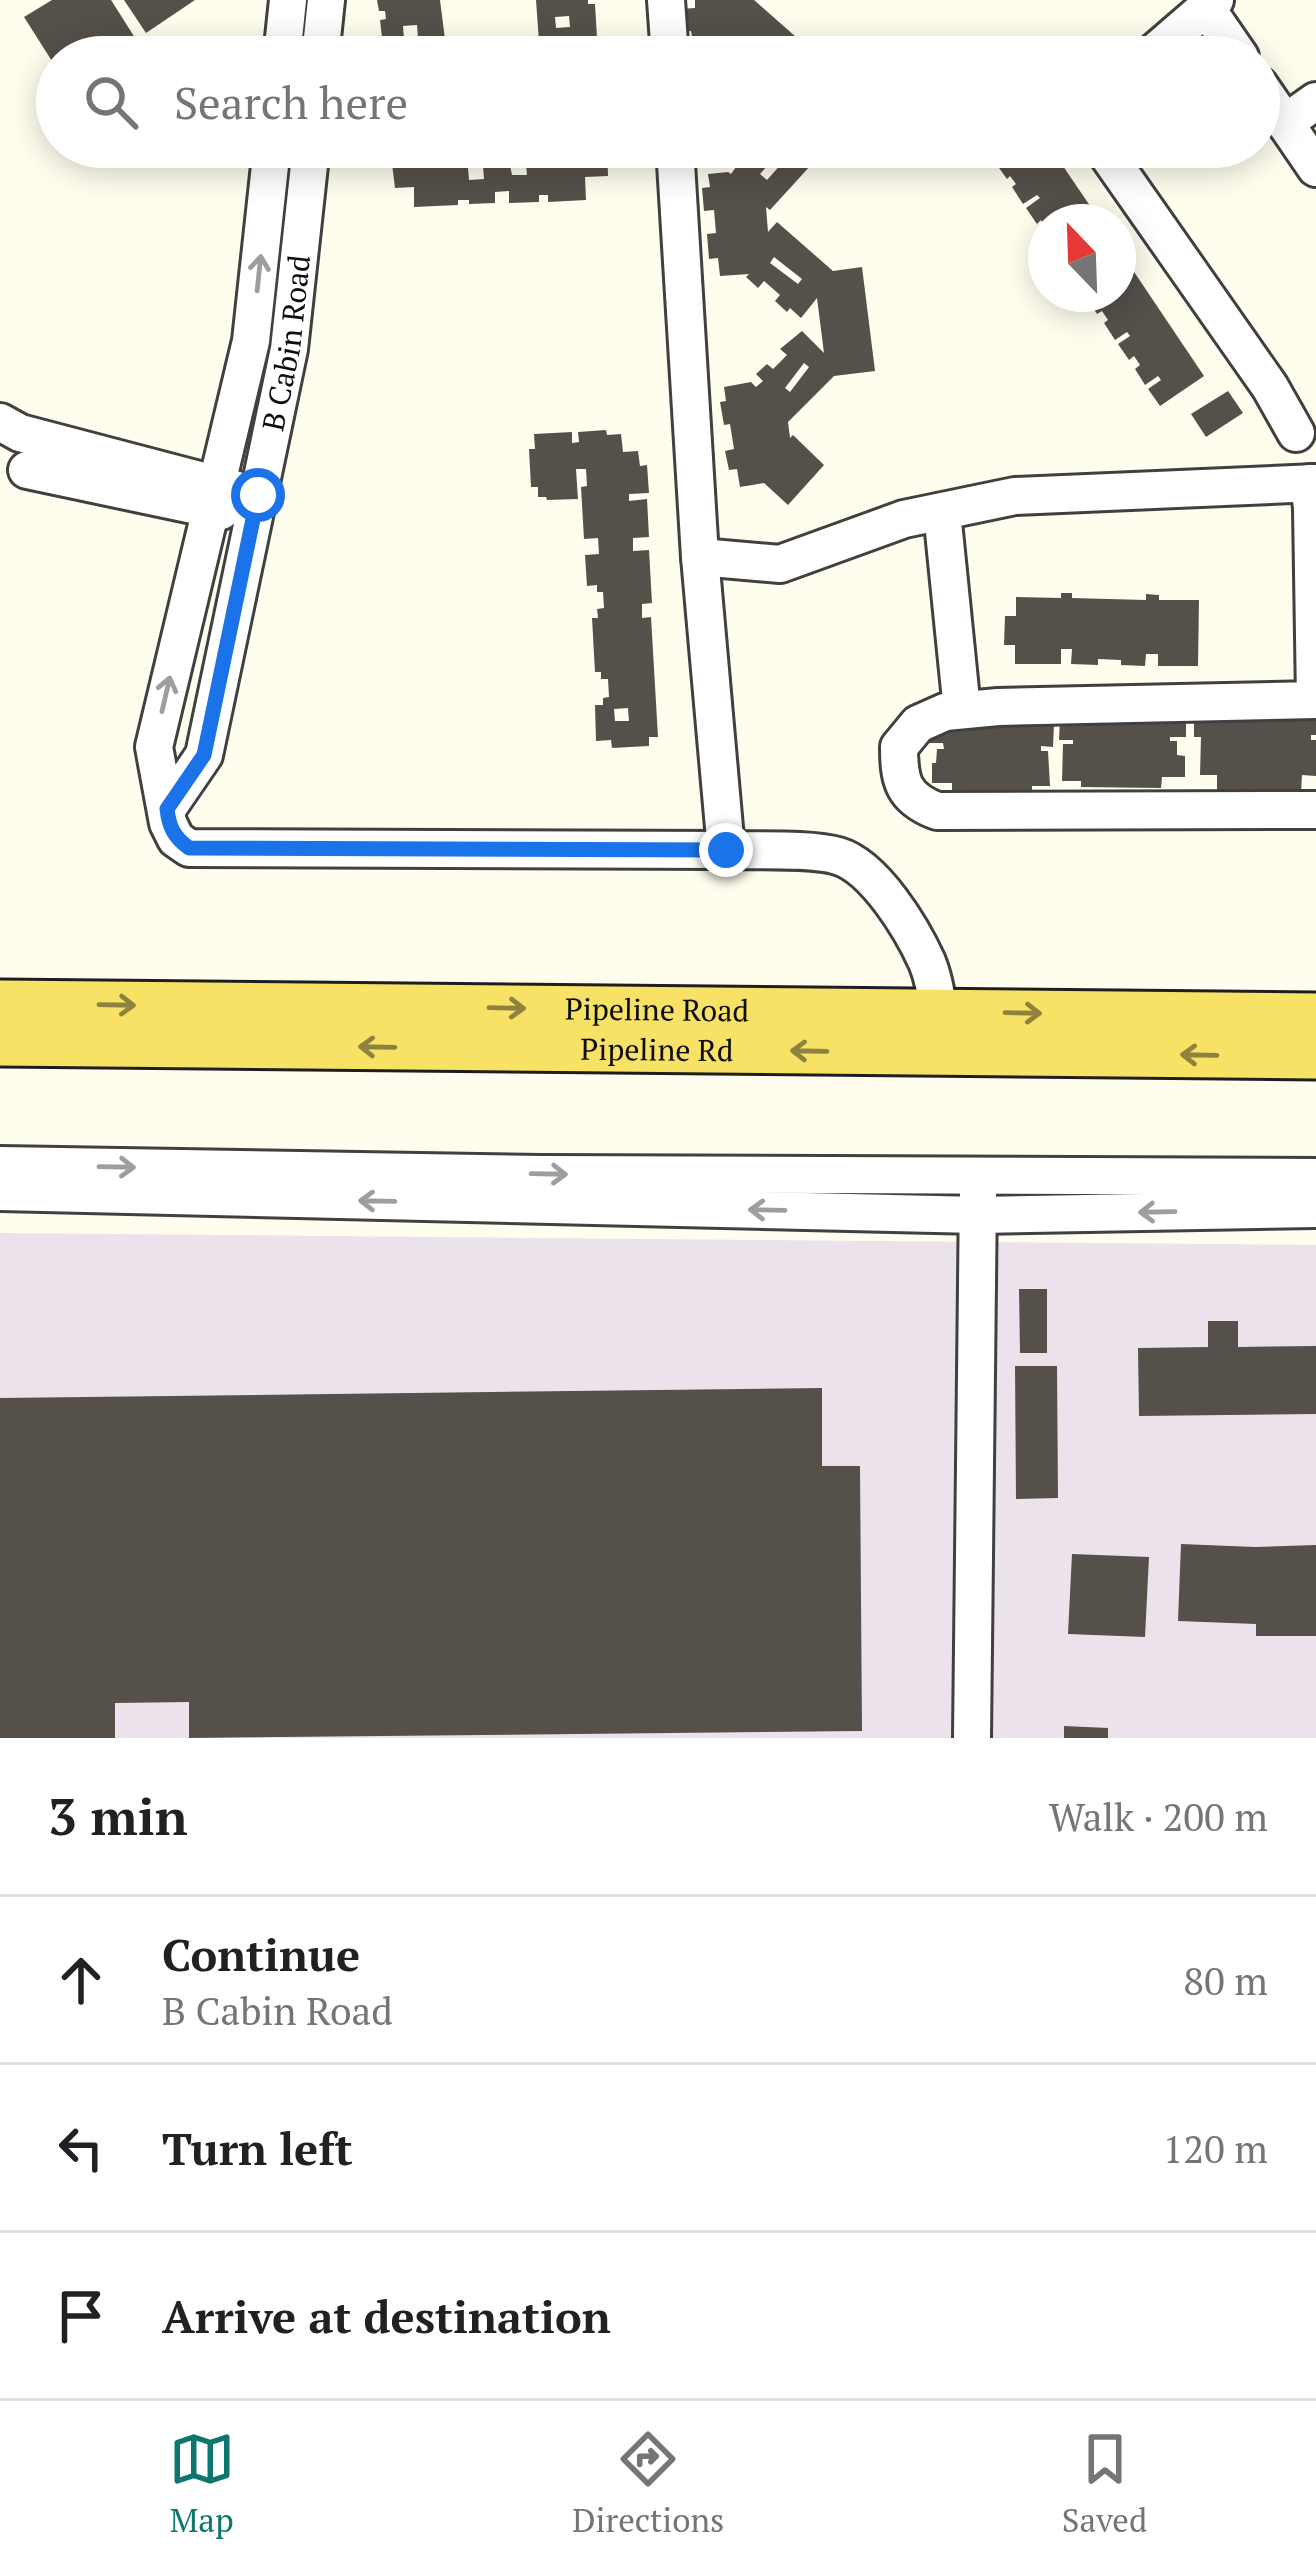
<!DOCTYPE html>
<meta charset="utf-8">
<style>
:root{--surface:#fff;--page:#f2f2f2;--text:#202124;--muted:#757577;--line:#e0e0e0;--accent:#0f766e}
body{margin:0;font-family:"PT Serif",serif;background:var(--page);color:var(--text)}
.compass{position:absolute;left:1028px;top:204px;width:108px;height:108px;border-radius:50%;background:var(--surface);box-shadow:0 6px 30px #0003;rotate:337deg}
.stop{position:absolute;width:36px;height:36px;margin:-27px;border:9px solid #1a73e8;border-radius:50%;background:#fff}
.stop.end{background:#1a73e8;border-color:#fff;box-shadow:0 3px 12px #0008}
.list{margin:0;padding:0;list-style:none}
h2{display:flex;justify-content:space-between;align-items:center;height:156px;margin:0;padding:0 48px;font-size:51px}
h2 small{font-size:39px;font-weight:400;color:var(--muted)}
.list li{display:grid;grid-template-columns:78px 1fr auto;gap:36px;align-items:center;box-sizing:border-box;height:168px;padding:0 48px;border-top:3px solid var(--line)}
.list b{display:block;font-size:45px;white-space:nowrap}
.list p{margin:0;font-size:39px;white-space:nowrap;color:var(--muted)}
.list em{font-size:39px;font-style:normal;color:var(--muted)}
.icon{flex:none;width:66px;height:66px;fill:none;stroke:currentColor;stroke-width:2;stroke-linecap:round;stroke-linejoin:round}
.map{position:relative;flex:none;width:1316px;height:1738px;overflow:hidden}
.search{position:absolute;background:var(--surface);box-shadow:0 6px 30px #0003;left:36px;right:36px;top:36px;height:132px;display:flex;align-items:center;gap:30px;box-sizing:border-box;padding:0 42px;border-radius:66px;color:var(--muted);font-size:45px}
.sheet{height:660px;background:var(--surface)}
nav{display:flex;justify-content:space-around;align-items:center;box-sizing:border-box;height:168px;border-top:3px solid var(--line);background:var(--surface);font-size:33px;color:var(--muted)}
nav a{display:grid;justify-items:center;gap:6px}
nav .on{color:var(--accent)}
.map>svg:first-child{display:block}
.industrial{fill:#ece2ec}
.building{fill:#56504a;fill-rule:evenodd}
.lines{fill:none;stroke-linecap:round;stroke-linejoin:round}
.minor-casing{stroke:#404040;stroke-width:42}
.major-casing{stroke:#1e1e1e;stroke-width:51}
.minor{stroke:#fff;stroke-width:36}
.major{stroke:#f7e266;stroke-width:45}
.oneway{stroke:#9e9e9e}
.oneway2{stroke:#8e823e}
.route{stroke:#1a73e8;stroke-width:15}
.labels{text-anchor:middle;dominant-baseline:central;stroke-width:12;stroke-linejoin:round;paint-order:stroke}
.street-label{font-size:30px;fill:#0d0d0d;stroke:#fff}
</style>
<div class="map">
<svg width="1316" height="1738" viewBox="0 0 1316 1738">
<rect width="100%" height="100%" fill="#fffdee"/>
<polygon class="industrial" points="0,1233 1316,1245 1316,1738 0,1738"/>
<g class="building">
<polygon points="52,0 111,0 144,52 136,57 57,57 57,69 24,17"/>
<polygon points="124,0 195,0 146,33"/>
<path d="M377 0H440L446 47 384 55 380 20 386 19 385 11H379ZM417 25 418 38 404 39 403 26Z"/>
<path d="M536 0H588V4H595L597 38 539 42ZM569 16 570 27 556 28 555 17Z"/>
<polygon points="695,0 754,0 813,52 845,51 845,57 721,57 716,53 720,48 712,42 713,46 694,49 691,31 680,32 679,9 695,8"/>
<path d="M390 147H492L493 150H506L505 147H607L608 176 585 177 586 200 548 202V195H539V202L509 203V191L495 192V203L469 204V200H458V205L414 207V187L395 188ZM526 164 527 175H512L510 165ZM483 166 484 179 469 180 468 168Z"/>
<path d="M762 147H784L760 174 767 180 791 153 784 147H850V152L822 153 770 210 766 207 768 232 777 222 833 271 862 267 875 371 834 376 788 422 790 438 793 435 824 465 788 505 764 483 740 487 737 469 729 470 725 451 734 449 730 424 724 425 720 402 726 401 724 387 751 382 756 387 763 381 756 374 767 364 773 369 787 355 780 349 802 331 824 353 817 298 801 318 790 308 787 312 775 301 780 295 764 281 758 288 746 277 749 274 720 276 718 258 709 259 707 234 716 233 714 210 704 211 702 188 710 187 708 174 728 172 731 174 749 149 755 155ZM774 257 802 279 798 284 770 263ZM804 363 809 367 790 392 785 388Z"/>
<polygon points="1015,147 1050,147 1101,222 1046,222 1046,228 1041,220 1037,224 1026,208 1040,198 1037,195 1023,204 1012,187 1016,184 1010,176 1007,179 994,161"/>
<polygon points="1118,248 1204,376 1160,406 1148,389 1161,380 1158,376 1145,385 1135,369 1140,365 1134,356 1129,360 1118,344 1130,336 1127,332 1115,340 1104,323 1108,320 1102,311 1097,314 1088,299 1095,294 1118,294"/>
<polygon points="1228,391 1243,413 1206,437 1191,414"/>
<path d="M606 430 607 435 621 434 623 452 638 451 640 466 647 465 649 493 629 494V501L647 499 649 537 633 538V551L649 550 652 603 642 604V618L651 617 658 737H649V746L612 748 611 740 596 741 595 705H603V698L609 697 608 679H601V672H595L592 618H598L597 609 604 608 603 592H597V585L587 586 585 555 599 554 598 538 584 539 581 487 587 486 586 469H576L578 499 547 500 546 497H538V487H531L529 449H535L534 434 572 432V443L579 442 578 432ZM628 708 629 721H615L614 709Z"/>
<polygon points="1061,593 1072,593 1072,598 1146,600 1146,594 1159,595 1159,600 1199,600 1198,666 1158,666 1158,654 1146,654 1145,666 1121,665 1121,660 1098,659 1098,665 1071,664 1072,649 1061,649 1061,664 1015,664 1015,645 1004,645 1005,616 1016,616 1016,597 1061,598"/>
<polygon points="1194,716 1316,718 1316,735 1311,735 1311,740 1316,740 1316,776 1302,775 1301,793 1217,792 1217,775 1200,775 1201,737 1194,737"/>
<polygon points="1060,717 1186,720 1186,737 1170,737 1170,741 1177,741 1177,755 1185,756 1185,777 1162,777 1161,788 1081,787 1081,781 1062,781 1063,744 1073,744 1073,740 1059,740"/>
<polygon points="928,722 1054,724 1053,747 1041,746 1041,751 1048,751 1050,786 1032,786 1032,795 952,794 952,783 932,783 932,763 936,763 937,749 944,749 943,743 928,743"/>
<polygon points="1019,1289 1047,1289 1047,1353 1020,1353"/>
<polygon points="1208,1321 1238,1321 1238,1347 1316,1346 1316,1414 1139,1416 1138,1348 1208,1347"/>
<polygon points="1015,1366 1057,1366 1058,1498 1016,1499"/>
<polygon points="822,1388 822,1466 860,1466 862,1731 189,1738 189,1702 115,1703 115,1738 0,1738 0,1398"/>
<polygon points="1181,1544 1255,1547 1316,1545 1316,1636 1256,1636 1256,1624 1178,1621"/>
<polygon points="1072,1554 1149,1557 1145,1637 1068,1634"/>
<polygon points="1064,1726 1108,1728 1108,1738 1064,1738"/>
</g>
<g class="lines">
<g class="minor-casing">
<g id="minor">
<polyline points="666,0 670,57"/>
<polyline points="1207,9 1240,57"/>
<polyline points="282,57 288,0"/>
<polyline points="320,57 326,0"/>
<polyline points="1149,57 1215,0"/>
<polyline points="1259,85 1316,168"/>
<polyline points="1285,123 1316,101"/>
<polyline points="272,147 251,341 154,747 168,823 176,839 189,848 726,850"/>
<path d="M675 147 700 557 726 850C755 851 812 848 838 856 875 867 912 929 927 962 936 984 939 1012 940 1036"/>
<polyline points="1102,147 1270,387 1296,433"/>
<polyline points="0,422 20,433 237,490"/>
<polyline points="27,470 221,511"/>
<path d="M1309 483 1312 508 1315 700 998 707 945 712 918 724 899 747C899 781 903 798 937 811L1316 810"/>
<polyline points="942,512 962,710"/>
<polyline points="700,557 780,564 904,519 1015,496 1316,483"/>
<path id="s1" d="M167 809 204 755 289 349 311 147"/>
<polyline points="0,1165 541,1174 1316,1177"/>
<polyline points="0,1192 978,1215 1316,1209"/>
<polyline points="972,1738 978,1192"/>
</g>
</g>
<g class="major-casing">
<g id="major">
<path id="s2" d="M0 1003 1316 1016"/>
<path id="s3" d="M0 1043 1316 1056"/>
</g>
</g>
<use href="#minor" class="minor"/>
<use href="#major" class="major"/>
</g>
<defs><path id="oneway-shaft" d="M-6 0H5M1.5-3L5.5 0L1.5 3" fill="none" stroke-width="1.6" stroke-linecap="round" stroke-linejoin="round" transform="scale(3)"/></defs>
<g class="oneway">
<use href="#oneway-shaft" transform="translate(259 273) rotate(-84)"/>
<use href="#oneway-shaft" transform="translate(166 694) rotate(-77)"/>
<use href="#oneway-shaft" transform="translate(117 1167) rotate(1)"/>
<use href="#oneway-shaft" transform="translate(549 1174) rotate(1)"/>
<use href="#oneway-shaft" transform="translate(377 1201) rotate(-179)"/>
<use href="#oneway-shaft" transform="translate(767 1210) rotate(-179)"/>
<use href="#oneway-shaft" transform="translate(1157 1212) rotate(179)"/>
</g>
<g class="oneway2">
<use href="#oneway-shaft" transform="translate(117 1005) rotate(1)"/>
<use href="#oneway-shaft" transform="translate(507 1008) rotate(1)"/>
<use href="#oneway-shaft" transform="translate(1023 1013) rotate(1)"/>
<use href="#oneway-shaft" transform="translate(377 1047) rotate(-179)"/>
<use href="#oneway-shaft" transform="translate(809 1051) rotate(-179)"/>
<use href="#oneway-shaft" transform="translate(1199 1055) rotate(-179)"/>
</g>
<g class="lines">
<path class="route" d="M258 495 204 755 167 809C169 827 174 837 189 848L726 850"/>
</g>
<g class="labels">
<g class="street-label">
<text stroke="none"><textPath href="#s1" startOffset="486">B Cabin Road</textPath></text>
<text stroke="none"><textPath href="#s2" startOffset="657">Pipeline Road</textPath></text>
<text stroke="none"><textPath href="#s3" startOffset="657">Pipeline Rd</textPath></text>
</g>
</g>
</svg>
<svg class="compass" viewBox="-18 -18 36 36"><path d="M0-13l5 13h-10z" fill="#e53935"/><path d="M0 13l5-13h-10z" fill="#757577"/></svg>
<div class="stop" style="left:258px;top:495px"></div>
<div class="stop end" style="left:726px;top:850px"></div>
<div class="search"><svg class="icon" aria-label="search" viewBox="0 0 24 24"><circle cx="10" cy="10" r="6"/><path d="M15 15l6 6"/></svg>Search here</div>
</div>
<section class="sheet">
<h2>3 min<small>Walk · 200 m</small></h2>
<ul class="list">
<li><svg class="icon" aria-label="ahead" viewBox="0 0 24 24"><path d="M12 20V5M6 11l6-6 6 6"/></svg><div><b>Continue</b><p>B Cabin Road</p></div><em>80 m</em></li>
<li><svg class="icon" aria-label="left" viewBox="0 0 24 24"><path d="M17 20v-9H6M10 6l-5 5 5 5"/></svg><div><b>Turn left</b></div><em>120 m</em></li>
<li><svg class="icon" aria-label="arrive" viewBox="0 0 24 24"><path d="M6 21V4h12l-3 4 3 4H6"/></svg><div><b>Arrive at destination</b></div></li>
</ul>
</section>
<nav>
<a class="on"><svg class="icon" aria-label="map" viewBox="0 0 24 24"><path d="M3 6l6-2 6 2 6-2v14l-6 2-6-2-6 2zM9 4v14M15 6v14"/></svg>Map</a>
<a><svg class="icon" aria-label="directions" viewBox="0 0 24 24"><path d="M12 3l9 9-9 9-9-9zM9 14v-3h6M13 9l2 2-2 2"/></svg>Directions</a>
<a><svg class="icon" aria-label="saved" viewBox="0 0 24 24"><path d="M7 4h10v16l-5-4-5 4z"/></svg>Saved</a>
</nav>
